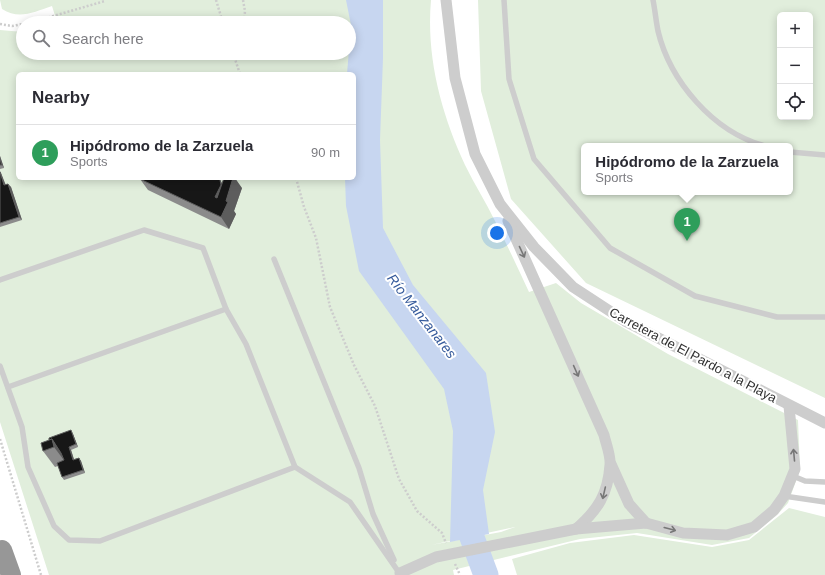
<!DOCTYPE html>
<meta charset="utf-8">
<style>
:root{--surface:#fff;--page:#f7f7f7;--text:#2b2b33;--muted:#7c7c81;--line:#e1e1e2;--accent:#d93025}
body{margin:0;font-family:Helvetica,sans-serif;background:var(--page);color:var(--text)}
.controls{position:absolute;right:12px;top:12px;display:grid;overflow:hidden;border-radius:6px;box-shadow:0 2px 10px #0003}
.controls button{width:36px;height:36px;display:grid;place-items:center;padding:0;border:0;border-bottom:1px solid var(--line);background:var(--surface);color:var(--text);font:20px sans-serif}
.you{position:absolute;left:497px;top:233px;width:14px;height:14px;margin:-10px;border:3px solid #fff;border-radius:50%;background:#1a73e8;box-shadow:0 0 0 6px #1a73e833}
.badge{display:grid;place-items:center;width:26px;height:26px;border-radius:50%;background:var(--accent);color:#fff;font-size:13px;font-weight:700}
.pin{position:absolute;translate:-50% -33px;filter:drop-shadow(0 1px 2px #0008)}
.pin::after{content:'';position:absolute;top:21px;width:14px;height:12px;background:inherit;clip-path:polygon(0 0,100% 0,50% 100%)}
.popup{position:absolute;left:581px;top:143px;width:212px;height:52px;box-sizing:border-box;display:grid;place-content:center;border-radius:6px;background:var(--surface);filter:drop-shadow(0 1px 3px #0005);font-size:13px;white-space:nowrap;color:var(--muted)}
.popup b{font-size:15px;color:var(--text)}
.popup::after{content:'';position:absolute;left:50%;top:100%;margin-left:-8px;border:8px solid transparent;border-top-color:var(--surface)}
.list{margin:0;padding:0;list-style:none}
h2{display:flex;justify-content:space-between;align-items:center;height:52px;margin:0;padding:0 16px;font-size:17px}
h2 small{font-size:13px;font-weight:400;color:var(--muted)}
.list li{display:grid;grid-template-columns:26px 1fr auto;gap:12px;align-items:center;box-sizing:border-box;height:56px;padding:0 16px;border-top:1px solid var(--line)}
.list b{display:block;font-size:15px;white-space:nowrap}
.list p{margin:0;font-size:13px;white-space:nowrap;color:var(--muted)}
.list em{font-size:13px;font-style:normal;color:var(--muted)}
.icon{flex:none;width:22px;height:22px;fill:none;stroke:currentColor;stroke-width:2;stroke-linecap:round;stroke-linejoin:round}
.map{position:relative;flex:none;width:825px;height:575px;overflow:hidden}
.search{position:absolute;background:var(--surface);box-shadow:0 2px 10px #0003;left:16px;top:16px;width:340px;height:44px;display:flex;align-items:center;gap:10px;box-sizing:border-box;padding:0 14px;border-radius:22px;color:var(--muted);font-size:15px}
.panel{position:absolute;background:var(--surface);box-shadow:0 2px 10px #0003;left:16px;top:72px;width:340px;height:108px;border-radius:6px}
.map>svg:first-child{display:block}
.green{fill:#e1eedc;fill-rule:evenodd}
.water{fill:#c7d6f0}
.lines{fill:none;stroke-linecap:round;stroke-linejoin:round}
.river{stroke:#c7d6f0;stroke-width:25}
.path{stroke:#cdcdcd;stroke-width:2.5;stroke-dasharray:2 2;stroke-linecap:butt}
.lane{stroke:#cdcdcd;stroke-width:5.5}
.street{stroke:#cdcdcd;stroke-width:11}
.highway{stroke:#979797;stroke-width:20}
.wall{fill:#8b8b8b}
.shaded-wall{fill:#5d5d5d}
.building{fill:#171717;stroke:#5d5d5d}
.oneway{stroke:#777}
.labels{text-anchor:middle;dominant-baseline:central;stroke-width:4;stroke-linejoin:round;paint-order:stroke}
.street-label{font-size:13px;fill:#303030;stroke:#fff}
.water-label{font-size:14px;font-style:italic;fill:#355a9b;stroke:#fff}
</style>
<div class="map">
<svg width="825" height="575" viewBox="0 0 825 575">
<rect width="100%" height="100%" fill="#fff"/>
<g class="green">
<path d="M0 0H431C426 57 441 113 465 165 474 184 486 202 495 221 507 245 518 268 529 292L556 283 581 303 668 354 798 420 800 470 788 503 777 515 749 538 712 545 637 533 580 539 453 570 454 575H49L0 422V30L23 32V53H349V23H53L57 22 52 6C34 12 19 20 2 9ZM18 74H354V178H18ZM515 527 501 532 431 545Z"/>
<path d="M478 0H825V398L586 283 511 199 481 91ZM780 15H810V117H780ZM584 146H790V192H584Z"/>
<polygon points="789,508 825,517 825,575 517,575 512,559 570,543 634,535 712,547 749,540"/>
</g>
<polygon class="water" points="346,0 383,0 383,58 380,140 383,228 413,285 486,373 495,432 483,490 489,534 450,542 453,431 444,389 359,271 346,206 345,178 354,178 354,74 347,74 351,25"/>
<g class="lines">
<polyline class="river" points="469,505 470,532 486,575"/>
<g class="path">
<polyline points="216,0 223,23"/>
<polyline points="243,0 245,11 244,23"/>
<polyline points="29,23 105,1"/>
<polyline points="0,24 12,26 23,24"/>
<polyline points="233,53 240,74"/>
<polyline points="296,178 304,207 316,238 330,307 354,365 375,406 399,479 417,511 442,533 446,543"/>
<polyline points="0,439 41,575"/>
<polyline points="455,564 460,575"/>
</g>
<g class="lane">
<polyline points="504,0 509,79 534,159 610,248 695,296 777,317 825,317"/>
<path d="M653 0C655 10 656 21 658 31 670 81 713 132 765 146"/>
<polyline points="790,152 825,155"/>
<polyline points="274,259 359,468 373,514 394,560"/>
<polyline points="0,280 144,230 203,248 226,309 246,344 295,467 350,502 400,574"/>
<polyline points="0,366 22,427 28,467 54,526 69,540 100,541 295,467"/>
<polyline points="8,387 226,309"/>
<polyline points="793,476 805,481 825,482"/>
<polyline points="784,496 825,502"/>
</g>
<g class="street">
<polyline points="446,0 455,78 475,154 500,204 534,247 573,287 625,321 825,423"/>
<path d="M508 221 604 435C606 444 611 456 610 465 608 494 598 510 576 529"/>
<polyline points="611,464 629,504 646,523"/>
<polyline points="400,573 436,557 576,529 646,523 683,533 727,535 754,527 774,510 784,496 795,469 789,406"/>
</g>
<polyline class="highway" points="2,550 11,575"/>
</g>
<g class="wall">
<polygon points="0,156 4,168 0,169"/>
<polygon points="0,171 1,173 5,185 8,184 11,187 22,220 0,227"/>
<polygon points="140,179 222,183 242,188 234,211 236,214 229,229 148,190"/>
<polygon points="73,434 78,447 71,450 74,459 79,458 81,461 85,473 64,480 62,477 58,466 55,467 43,451"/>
</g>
<g class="shaded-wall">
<polygon points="0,156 4,168 2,165 0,159"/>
<polygon points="0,171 1,173 7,188 4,185"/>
<polygon points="233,178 235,178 242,188 234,211 236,214 229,229 221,217 215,197 220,180 228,192"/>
<polygon points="8,184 11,187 22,220 19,217"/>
<polygon points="71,430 73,434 78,447 76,444"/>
<polygon points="52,439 63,456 66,463 54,447"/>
<polygon points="69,447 71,450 75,463 73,460"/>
<polygon points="79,458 81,461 85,473 83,470"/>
</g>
<g class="building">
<polygon points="0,159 2,165 0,165"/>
<polygon points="0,172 4,185 8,184 19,217 0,223"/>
<polygon points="140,178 218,178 220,180 221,185 215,197 217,198 224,178 233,178 226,201 228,202 221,217 140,179"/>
<polygon points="71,430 76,444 69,447 73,460 79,458 83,470 62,477 57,463 64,460 61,453 52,439 49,440 49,438"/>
<polygon points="52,439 54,447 43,451 41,443"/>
</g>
<defs><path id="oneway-shaft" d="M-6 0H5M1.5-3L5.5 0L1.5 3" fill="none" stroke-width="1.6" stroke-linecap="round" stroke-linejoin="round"/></defs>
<g class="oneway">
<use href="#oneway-shaft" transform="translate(522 252) rotate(65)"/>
<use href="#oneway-shaft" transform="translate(576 371) rotate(66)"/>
<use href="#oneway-shaft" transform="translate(794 455) rotate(-95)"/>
<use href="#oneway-shaft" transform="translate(604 493) rotate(103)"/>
<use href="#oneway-shaft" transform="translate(670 529) rotate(15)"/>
</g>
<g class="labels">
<g class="street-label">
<text transform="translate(693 355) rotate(28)">Carretera de El Pardo a la Playa</text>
</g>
<g class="water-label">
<text transform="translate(422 316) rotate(52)">Río Manzanares</text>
</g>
</g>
</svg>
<div class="controls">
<button>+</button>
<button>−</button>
<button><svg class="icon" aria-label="locate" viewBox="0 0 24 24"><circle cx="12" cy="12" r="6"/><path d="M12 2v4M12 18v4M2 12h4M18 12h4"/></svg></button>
</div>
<div class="you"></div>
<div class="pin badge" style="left:687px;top:241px;background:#2e9e5b">1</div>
<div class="popup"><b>Hipódromo de la Zarzuela</b>Sports</div>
<div class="search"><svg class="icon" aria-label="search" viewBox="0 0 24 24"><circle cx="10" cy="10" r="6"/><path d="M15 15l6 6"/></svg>Search here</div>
<section class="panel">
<h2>Nearby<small></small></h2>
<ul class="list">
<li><span class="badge" style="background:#2e9e5b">1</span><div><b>Hipódromo de la Zarzuela</b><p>Sports</p></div><em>90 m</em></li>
</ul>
</section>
</div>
